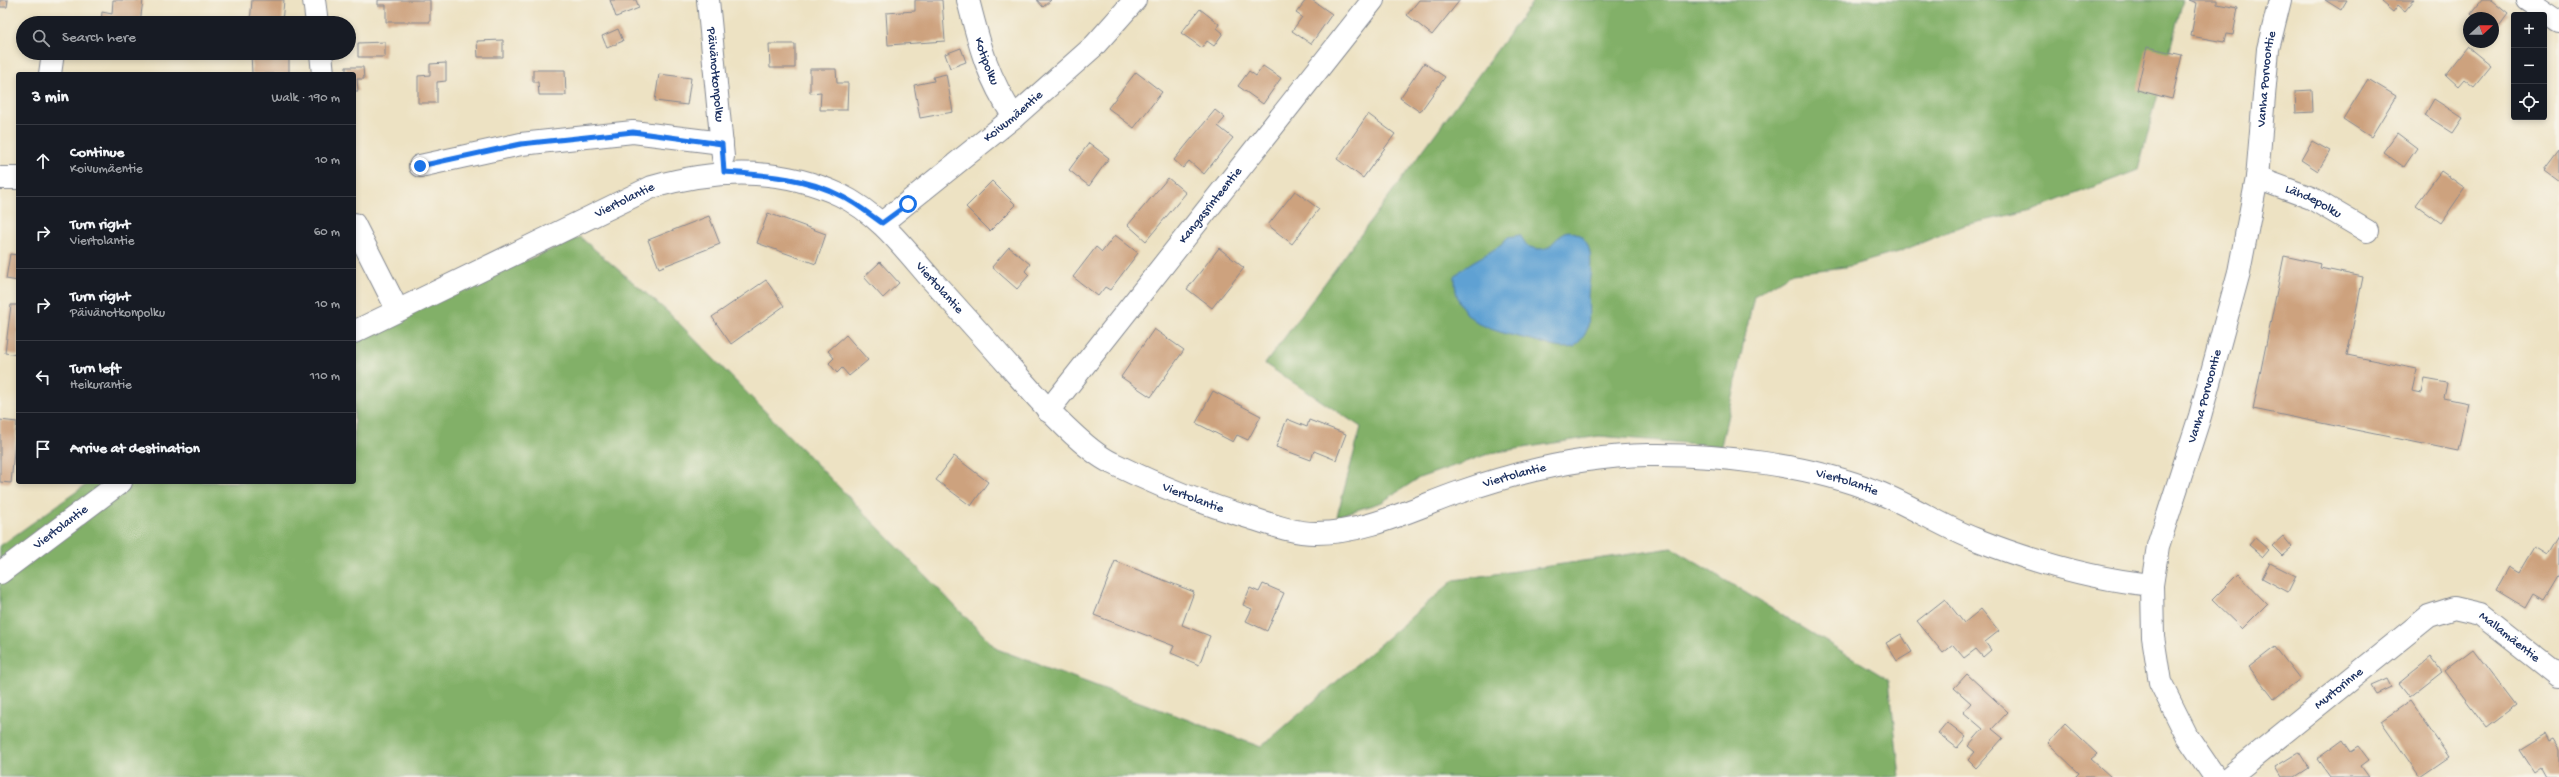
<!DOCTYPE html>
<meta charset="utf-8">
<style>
:root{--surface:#171b24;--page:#20242c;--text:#f1f3f6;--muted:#9ea1a6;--line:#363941}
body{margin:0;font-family:"Gochi Hand",sans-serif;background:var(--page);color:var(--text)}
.controls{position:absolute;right:12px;top:12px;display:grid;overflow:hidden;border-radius:4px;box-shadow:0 2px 6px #0003}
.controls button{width:36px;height:36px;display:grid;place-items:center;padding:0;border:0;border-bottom:1px solid var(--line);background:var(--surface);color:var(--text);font:20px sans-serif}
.compass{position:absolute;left:2463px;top:12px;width:36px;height:36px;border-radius:50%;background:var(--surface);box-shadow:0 2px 6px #0003;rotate:69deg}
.stop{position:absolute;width:12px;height:12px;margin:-9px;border:3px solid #1a73e8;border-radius:50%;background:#fff}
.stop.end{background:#1a73e8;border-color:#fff;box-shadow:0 1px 4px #0008}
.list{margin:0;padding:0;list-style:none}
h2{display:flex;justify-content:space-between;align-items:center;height:52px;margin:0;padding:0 16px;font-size:17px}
h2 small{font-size:13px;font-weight:400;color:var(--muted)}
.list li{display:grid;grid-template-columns:26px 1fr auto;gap:12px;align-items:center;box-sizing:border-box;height:72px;padding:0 16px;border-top:1px solid var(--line)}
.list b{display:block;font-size:15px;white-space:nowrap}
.list p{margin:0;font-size:13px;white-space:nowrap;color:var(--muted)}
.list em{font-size:13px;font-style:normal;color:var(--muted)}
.icon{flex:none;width:22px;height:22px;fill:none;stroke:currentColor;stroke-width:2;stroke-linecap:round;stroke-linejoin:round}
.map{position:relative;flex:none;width:2559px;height:777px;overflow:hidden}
.search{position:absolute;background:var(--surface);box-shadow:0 2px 6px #0003;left:16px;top:16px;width:340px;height:44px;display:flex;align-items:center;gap:10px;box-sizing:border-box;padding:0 14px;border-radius:22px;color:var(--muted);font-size:15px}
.panel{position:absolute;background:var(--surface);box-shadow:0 2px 6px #0003;left:16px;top:72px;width:340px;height:412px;border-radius:4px}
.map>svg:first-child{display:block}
.forest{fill:#82b068;stroke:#4e7063}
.water{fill:#5fa1d3;stroke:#3d6898}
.building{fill:#cda27e}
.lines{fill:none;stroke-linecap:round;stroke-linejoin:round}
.street-casing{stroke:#848890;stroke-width:24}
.secondary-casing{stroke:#848890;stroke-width:24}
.street{stroke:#fff;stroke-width:22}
.secondary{stroke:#fff;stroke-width:22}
.route{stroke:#1a73e8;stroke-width:5}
.labels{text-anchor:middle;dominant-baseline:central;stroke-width:3.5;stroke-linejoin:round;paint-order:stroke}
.street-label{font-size:13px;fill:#1b2f5e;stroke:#f7f3e8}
</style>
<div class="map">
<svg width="2559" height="777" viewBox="0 0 2559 777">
<rect width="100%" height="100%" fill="#f7f3e8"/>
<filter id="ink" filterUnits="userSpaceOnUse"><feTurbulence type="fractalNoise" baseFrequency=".025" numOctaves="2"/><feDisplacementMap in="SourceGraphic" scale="8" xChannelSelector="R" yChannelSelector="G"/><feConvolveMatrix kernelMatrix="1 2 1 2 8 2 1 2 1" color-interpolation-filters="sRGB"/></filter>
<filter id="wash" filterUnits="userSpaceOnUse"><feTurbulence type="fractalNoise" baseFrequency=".012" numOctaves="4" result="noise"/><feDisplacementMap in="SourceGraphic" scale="16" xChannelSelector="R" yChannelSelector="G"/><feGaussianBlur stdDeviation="0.9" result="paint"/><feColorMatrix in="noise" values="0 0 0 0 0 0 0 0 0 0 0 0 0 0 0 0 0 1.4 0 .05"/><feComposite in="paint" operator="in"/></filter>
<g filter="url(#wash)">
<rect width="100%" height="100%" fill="#ede2c3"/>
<g class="forest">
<polygon points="1534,0 2183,0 2138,170 2033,210 1965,225 1899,252 1846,267 1792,273 1754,296 1721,446 1599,436 1491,453 1419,478 1382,502 1337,516 1361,427 1265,364"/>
<polygon points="580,237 669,313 997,649 1261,747 1454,580 1672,548 1889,680 1900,777 0,777 0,546 90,482 354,482 354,336"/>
</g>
<path class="water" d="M1570 231C1600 239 1589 274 1588 296 1588 306 1590 321 1587 330 1584 337 1579 342 1574 347 1558 350 1547 344 1532 340 1494 331 1454 325 1455 277 1468 259 1494 255 1508 237L1520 235 1527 246C1549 254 1549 245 1564 232Z"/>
<g id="blocks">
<g class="building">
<polygon points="0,0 8,0 7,7 0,7"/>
<polygon points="113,0 143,0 140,23 101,23 102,12 112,14"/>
<polygon points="252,0 284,0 282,23 250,23"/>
<polygon points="378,0 430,0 430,22 386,22 386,5 378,5"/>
<polygon points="610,0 636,0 639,8 616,17"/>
<polygon points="915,0 942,0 945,41 888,45 886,13 915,11"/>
<polygon points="1037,0 1051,0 1043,7"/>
<polygon points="1306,0 1312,0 1332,14 1311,44 1292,31 1302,17 1296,13"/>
<polygon points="1419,0 1460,0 1432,35 1407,15"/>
<polygon points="2189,0 2217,0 2217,4 2238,8 2233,35 2226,34 2224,42 2191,36 2197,3"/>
<polygon points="2325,0 2347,0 2341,10"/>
<polygon points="2383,0 2414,0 2405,11 2398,5 2393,12 2381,2"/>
<polygon points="2482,0 2491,0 2508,14 2494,33 2493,18 2476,18 2471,14"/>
<polygon points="1200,9 1219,24 1217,28 1223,33 1214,46 1207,41 1202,48 1181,33"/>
<polygon points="618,29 623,41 607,48 602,36"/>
<polygon points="503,40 503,57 478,57 477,41"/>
<polygon points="385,42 385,57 358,57 358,43"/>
<polygon points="769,44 795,44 795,68 770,68"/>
<polygon points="2147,47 2182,55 2172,99 2137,90"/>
<polygon points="2468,47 2491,66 2474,87 2464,79 2458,86 2446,75"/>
<polygon points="961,48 966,62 950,68 945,54"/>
<polygon points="251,53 289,53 289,74 252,74"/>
<polygon points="446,63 446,81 437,82 437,103 418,103 418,76 430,75 430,64"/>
<polygon points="1424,63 1445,77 1420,112 1400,98"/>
<polygon points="1263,66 1281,78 1263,104 1238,86 1249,71 1256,76"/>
<polygon points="346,67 363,67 364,79 357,79 358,91 354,91 354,74 346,74"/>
<polygon points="810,69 836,69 837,83 848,83 847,110 820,110 821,92 810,93"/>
<polygon points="533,70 565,70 566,95 539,95 538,82 533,82"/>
<polygon points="1136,72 1162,92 1134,128 1108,108"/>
<polygon points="659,74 691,78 687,105 655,101"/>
<polygon points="946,74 953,112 920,118 914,85 934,81 933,77"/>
<polygon points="2368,79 2396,96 2371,137 2343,119"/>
<polygon points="2312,90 2313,112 2296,113 2295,91"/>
<polygon points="2434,99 2463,118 2453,133 2425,115"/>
<polygon points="1215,110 1225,118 1218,126 1233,138 1204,174 1189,161 1183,168 1174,160"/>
<polygon points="1368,114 1395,134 1363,178 1337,159"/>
<polygon points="2397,133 2417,148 2404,167 2383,152"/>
<polygon points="2312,141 2330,151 2318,171 2301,160"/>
<polygon points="1089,143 1109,158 1089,186 1069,170"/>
<polygon points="2559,151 2559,182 2544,171"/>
<polygon points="2441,171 2465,188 2441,223 2416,205"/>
<polygon points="1168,178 1186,193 1146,241 1128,225"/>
<polygon points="992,181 1016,205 990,231 966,207"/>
<polygon points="1295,191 1319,209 1292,244 1268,225"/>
<polygon points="768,213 826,234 816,264 757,243"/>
<polygon points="709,216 720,244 659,268 648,240"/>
<polygon points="1115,235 1138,253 1110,290 1105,287 1098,296 1073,277 1096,247 1102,252"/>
<polygon points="1009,247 1030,264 1025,271 1029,275 1017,289 992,267"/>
<polygon points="1219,248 1244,268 1212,308 1187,289"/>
<polygon points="10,254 18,255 18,281 6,279"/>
<polygon points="2284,256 2321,264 2320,268 2363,277 2347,355 2417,369 2412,391 2422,393 2425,379 2447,383 2444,398 2468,403 2458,451 2253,409"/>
<polygon points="880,262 899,283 883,298 864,277"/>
<polygon points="766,280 784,306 731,344 712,317"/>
<polygon points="11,305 18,305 18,355 5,353"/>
<polygon points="1154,329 1184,350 1151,397 1121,377"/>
<polygon points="846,335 868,360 849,376 842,368 837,373 829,363 834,358 828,351"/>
<polygon points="1213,391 1261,416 1248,440 1237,435 1233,442 1196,423"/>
<polygon points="1287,419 1307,427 1309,420 1346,434 1336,460 1314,451 1311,460 1276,447"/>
<polygon points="0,420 17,422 11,483 0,482"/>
<polygon points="954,456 988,482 971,506 936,480"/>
<polygon points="2559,535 2559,575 2544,600 2534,594 2526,608 2496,590 2509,567 2519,573 2535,546 2548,554"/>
<polygon points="2283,536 2292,547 2282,556 2272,546"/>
<polygon points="2255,538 2269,550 2263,557 2249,545"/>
<polygon points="1115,561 1194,592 1182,625 1210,636 1199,665 1171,653 1174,646 1094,615"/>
<polygon points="2270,563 2296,576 2288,592 2262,578"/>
<polygon points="2238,574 2267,604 2242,629 2212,600"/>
<polygon points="1263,584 1284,593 1267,631 1246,621 1252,609 1243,605 1250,588 1259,592"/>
<polygon points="1945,599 1964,623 1981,609 1999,631 1985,642 1991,650 1983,657 1976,649 1964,658 1953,645 1943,653 1917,621"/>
<polygon points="1901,634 1912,652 1897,661 1886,643"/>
<polygon points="2275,647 2300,679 2274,699 2249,667"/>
<polygon points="2473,649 2516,706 2487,728 2444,671"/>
<polygon points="2431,657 2442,672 2409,698 2398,684"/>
<polygon points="1967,674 2008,712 1992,729 2003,738 1976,768 1968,760 1975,752 1968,746 1983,729 1963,712 1971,703 1954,688"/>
<polygon points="2387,679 2391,687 2376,694 2371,686"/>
<polygon points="2410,701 2449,757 2420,777 2381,721"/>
<polygon points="1947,722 1966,737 1957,748 1938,733"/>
<polygon points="2065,724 2097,754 2091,759 2111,777 2075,777 2079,773 2048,743"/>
<polygon points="2545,734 2549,742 2553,740 2559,750 2559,777 2546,777 2541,768 2534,773 2519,750"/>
<polygon points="2343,740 2351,752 2359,747 2369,760 2361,766 2369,777 2330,777 2317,759"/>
<polygon points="2299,752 2309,768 2295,777 2281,777 2275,767"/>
</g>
</g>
</g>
<g filter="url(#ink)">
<use href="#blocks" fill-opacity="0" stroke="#848890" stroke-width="1"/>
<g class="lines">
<g class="street-casing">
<g id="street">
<polyline points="314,0 317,23"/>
<path id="s1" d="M708 0 723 157"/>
<path id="s2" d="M968 0C980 47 987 76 1014 117"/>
<polyline points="2528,0 2559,21"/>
<polyline points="321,53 323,74"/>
<polyline points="50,74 53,53"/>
<polyline points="420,166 521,144 633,132 722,143"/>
<polyline points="0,178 18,178"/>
<path id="s3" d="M2257 178 2311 198 2367 231"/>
<path id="s4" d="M882 223 1014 117 1094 46 1135 0"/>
<polyline points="354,224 397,309"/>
<path id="s5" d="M354 332 652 187C715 169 779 166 840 195 878 213 904 248 931 279 963 314 994 349 1026 385 1045 407 1086 451 1112 463 1157 485 1203 504 1251 518 1272 525 1294 533 1316 533 1366 533 1414 508 1460 492 1520 471 1584 456 1648 455 1718 454 1812 465 1877 492 1911 505 1941 526 1975 539 2031 561 2092 579 2152 585"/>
<path id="s6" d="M1048 411 1373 0"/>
<path id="s7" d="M0 573 121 482"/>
<path id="s8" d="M2229 777 2429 616 2454 608 2480 614 2559 676"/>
</g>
</g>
<g class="secondary-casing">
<g id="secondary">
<path id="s9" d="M2215 777 2187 736 2160 682 2153 637 2152 585 2158 546 2200 416 2239 272 2257 178 2268 49 2280 0"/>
</g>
</g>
<use href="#street" class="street"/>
<use href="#secondary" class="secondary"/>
</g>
</g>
<g class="lines" filter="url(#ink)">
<path class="route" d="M420 166 521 144 633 132 722 144 724 172C763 175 806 177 841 196 856 203 869 214 882 223L908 204"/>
</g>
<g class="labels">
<g class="street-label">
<text stroke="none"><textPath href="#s2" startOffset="64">Kotipolku</textPath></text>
<text stroke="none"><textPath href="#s1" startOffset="75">Päivänotkonpolku</textPath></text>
<text stroke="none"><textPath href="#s9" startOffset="728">Vanha Porvoontie</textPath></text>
<text stroke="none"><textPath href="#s4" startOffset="169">Koivumäentie</textPath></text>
<text stroke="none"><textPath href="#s5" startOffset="301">Viertolantie</textPath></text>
<text stroke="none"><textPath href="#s3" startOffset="61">Lähdepolku</textPath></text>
<text stroke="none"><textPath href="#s6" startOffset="262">Kangasrinteentie</textPath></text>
<text stroke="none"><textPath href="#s5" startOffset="661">Viertolantie</textPath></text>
<text stroke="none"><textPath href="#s9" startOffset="404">Vanha Porvoontie</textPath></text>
<text stroke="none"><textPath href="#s5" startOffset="1332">Viertolantie</textPath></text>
<text stroke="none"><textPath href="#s5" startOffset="1669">Viertolantie</textPath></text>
<text stroke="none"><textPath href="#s5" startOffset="996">Viertolantie</textPath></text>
<text stroke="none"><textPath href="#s7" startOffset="76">Viertolantie</textPath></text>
<text stroke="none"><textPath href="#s8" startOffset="347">Mallamäentie</textPath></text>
<text stroke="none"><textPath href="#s8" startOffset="141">Murtorinne</textPath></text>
</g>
</g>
</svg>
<div class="controls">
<button>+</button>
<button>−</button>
<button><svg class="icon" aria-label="locate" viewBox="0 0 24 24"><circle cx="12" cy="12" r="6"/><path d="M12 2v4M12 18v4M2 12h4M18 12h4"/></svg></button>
</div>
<svg class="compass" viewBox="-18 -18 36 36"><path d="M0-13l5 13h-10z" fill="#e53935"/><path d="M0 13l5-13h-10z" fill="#9ea1a6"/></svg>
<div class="stop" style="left:908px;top:204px"></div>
<div class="stop end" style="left:420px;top:166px"></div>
<div class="search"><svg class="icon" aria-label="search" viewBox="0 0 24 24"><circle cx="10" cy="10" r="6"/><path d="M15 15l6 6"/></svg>Search here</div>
<section class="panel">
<h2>3 min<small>Walk · 190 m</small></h2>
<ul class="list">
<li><svg class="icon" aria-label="ahead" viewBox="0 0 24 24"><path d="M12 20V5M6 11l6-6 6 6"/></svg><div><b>Continue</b><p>Koivumäentie</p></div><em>10 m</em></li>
<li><svg class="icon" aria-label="right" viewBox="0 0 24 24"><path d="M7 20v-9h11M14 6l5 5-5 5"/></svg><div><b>Turn right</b><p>Viertolantie</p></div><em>60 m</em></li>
<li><svg class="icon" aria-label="right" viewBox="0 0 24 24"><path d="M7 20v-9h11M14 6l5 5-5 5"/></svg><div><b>Turn right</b><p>Päivänotkonpolku</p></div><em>10 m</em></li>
<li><svg class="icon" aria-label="left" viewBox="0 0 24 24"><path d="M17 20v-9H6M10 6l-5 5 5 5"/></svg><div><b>Turn left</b><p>Heikurantie</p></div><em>110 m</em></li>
<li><svg class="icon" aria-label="arrive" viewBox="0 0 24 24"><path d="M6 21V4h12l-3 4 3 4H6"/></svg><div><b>Arrive at destination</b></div></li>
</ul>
</section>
</div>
